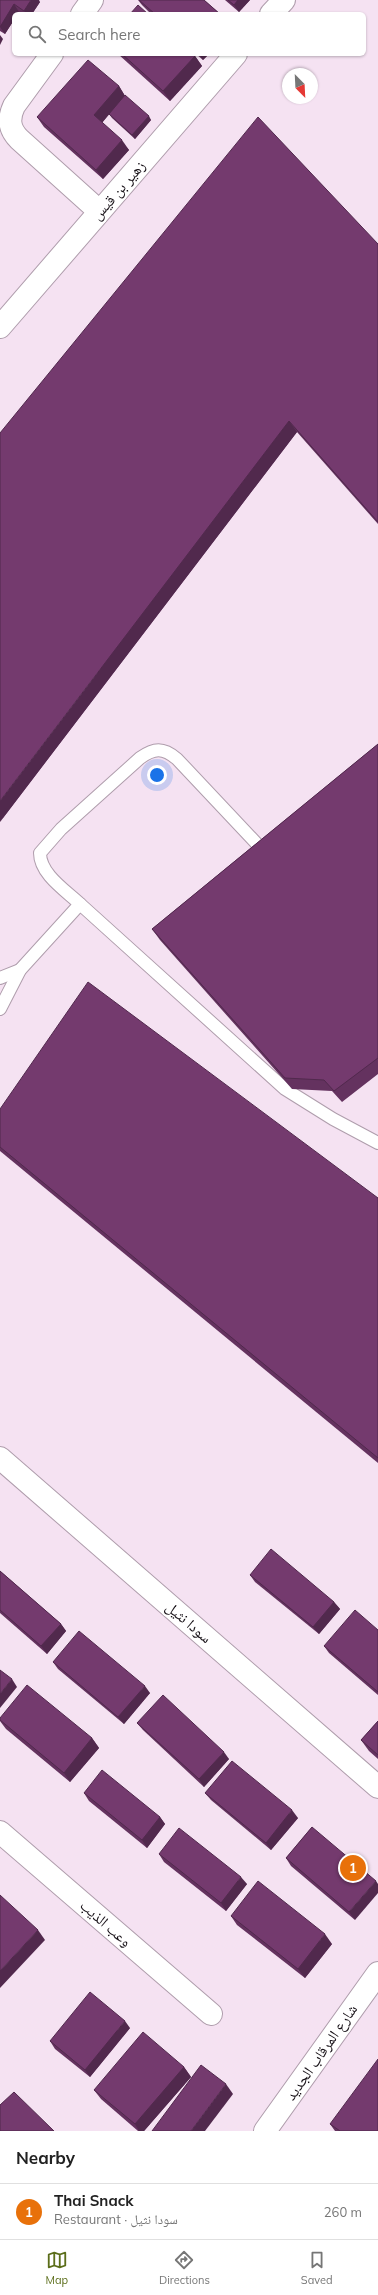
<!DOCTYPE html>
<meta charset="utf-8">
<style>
:root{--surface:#fff;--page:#f6f6f6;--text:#222;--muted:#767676;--line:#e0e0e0;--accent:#5b6d19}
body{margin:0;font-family:Mulish,"Noto Naskh Arabic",sans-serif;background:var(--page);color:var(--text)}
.compass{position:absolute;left:282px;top:68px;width:36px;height:36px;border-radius:50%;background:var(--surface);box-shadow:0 1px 3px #0004;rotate:156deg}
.you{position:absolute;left:157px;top:775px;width:14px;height:14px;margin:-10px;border:3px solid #fff;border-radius:50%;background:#1a73e8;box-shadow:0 0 0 6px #1a73e833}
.badge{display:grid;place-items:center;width:26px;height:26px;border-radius:50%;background:var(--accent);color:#fff;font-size:13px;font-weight:700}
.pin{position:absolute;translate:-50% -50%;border:2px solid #fff;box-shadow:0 1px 4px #0006}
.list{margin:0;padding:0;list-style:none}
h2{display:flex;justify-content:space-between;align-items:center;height:52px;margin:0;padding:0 16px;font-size:17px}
h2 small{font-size:13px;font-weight:400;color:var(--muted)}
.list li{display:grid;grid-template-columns:26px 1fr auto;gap:12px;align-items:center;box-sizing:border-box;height:56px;padding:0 16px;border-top:1px solid var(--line)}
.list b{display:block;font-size:15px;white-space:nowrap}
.list p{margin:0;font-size:13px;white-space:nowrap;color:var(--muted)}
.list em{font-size:13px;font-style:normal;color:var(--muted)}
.icon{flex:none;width:22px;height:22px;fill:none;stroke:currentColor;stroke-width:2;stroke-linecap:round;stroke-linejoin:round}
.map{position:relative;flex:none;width:378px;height:2131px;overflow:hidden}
.search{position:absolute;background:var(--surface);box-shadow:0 1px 3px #0004;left:12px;right:12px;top:12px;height:44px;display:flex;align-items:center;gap:10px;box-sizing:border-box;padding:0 14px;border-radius:6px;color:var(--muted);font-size:15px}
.sheet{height:108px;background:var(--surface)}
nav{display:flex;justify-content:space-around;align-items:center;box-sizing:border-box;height:56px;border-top:1px solid var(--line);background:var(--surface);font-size:11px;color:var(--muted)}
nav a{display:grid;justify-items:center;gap:2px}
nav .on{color:var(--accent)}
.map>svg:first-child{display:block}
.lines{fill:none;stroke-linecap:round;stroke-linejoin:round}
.lane-casing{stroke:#af9dac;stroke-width:14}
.street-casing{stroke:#af9dac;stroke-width:24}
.secondary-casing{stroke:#af9dac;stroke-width:24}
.lane{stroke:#fff;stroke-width:12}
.street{stroke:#fff;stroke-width:22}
.secondary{stroke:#fff;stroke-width:22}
.wall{fill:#64325f}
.shaded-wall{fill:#51294d}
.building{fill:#743a6e;stroke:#51294d}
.labels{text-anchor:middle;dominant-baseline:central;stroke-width:4;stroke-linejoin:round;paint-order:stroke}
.street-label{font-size:15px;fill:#171117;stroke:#fff}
</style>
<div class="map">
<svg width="378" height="2131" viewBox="0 0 378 2131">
<rect width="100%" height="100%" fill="#f5e2f2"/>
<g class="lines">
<g class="lane-casing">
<g id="lane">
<path d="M258 845 177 759C163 747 154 748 140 758L61 829 40 853C40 874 65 890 80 904L285 1089 333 1119 378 1143"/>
<polyline points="0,978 20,970"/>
<polyline points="0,1009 20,970 80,904"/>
</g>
</g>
<g class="street-casing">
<g id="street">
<polyline points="82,14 92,0"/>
<polyline points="271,14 284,0"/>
<path d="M52 54 14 106C8 119 9 129 19 139L99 211"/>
<polyline points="0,327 236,54"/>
<polyline points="0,1458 378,1787"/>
<polyline points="0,1832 211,2014"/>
</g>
</g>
<g class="secondary-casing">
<polyline id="secondary" points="265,2131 378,1973"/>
</g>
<use href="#lane" class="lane"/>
<use href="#street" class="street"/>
<use href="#secondary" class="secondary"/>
</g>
<g class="wall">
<polygon points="0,0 40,2 32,14 23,14 19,12 5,34 0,31"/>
<polygon points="138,0 204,0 220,14 151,14 142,5"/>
<polygon points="225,0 250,0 239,12"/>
<polygon points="118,54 193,54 195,56 202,66 170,101"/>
<polygon points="196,54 209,54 203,60"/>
<polygon points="119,86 125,96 151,120 135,139 112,118 109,114 102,123 129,150 103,179 44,127 37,117"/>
<polygon points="378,244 378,524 297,432 0,822"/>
<polygon points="378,744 378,1074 342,1102 332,1091 292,1089 160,940 152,929"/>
<polygon points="0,1109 378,1198 378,1463 0,1151"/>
<polygon points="0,1571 61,1624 66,1631 47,1654 0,1613"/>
<polygon points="250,1575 334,1602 340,1609 319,1634 255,1582"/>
<polygon points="378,1630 378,1695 329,1653 324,1646"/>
<polygon points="53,1662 150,1693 124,1724 58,1669"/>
<polygon points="0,1718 92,1738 99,1748 70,1782 6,1729 0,1721"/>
<polygon points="378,1721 378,1759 369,1751 361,1740"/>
<polygon points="137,1723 229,1759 204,1787 143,1730"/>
<polygon points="84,1793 160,1817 165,1824 147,1848 89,1801"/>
<polygon points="205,1793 298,1818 271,1850 211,1800"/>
<polygon points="312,1827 355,1920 291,1866 286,1858"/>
<polygon points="159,1854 247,1884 226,1911 164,1862"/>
<polygon points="231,1916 332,1944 305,1978 237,1925"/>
<polygon points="130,2028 90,2077 55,2049 50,2041"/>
<polygon points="184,2067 191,2077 144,2131 138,2131 101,2099 94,2090"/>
<polygon points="330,2124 378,2131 335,2131"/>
</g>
<g class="shaded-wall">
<polygon points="31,0 39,0 40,2 32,14 27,14 24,11"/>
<polygon points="238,0 250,0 239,12 234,5"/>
<polygon points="14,4 19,12 18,14 14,14 14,20 5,34 0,27"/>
<polygon points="0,35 3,39 0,45"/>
<polygon points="199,54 209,54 203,60"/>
<polygon points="195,56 202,66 170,101 163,91"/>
<polygon points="119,86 125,96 100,125 94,115"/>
<polygon points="149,116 151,120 135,139 132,135"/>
<polygon points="122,140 129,150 103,179 96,170"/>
<polygon points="289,421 297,432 0,822 0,801"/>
<polygon points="334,1602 340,1609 319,1634 313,1627"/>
<polygon points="61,1624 66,1631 47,1654 41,1646"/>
<polygon points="12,1679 17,1687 0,1708 0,1694"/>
<polygon points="145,1686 150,1693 124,1724 118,1717"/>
<polygon points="92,1738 99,1748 70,1782 64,1773"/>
<polygon points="224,1752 229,1759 204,1787 199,1779"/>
<polygon points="292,1810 298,1818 271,1850 266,1843"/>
<polygon points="160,1817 165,1824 147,1848 142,1840"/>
<polygon points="241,1877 247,1884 226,1911 221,1903"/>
<polygon points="376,1881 378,1884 378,1893 355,1920 349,1912"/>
<polygon points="38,1930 45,1940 0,1988 0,1971"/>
<polygon points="325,1934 332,1944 305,1978 298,1969"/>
<polygon points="125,2021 130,2028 90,2077 85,2070"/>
<polygon points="184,2067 191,2077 144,2131 139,2131 135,2124"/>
<polygon points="226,2084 233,2094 205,2131 191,2131"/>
</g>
<g class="building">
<polygon points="0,0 31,0 24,11 14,4 0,27"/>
<polygon points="139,0 204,0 220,14 155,14"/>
<polygon points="228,0 238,0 234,5"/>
<polygon points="138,5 148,14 130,14"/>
<polygon points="122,54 193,54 195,56 163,91"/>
<polygon points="88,60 119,86 94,115 122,140 96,170 37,117"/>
<polygon points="125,95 149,116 132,135 109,114"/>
<polygon points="258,117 378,244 378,522 289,421 0,801 0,433"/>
<polygon points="378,744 378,1058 334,1091 324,1080 285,1078 152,929"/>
<polygon points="88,982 378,1198 378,1458 0,1147 0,1109"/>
<polygon points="271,1549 334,1602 313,1627 250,1575"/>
<polygon points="0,1571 61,1624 41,1646 0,1610"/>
<polygon points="355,1610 378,1630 378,1692 324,1646"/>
<polygon points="79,1631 145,1686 118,1717 53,1662"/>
<polygon points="0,1670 12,1679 0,1694"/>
<polygon points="27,1685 92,1738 64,1773 0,1720 0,1718"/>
<polygon points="163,1695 224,1752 199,1779 137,1723"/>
<polygon points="378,1721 378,1755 361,1740"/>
<polygon points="232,1761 292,1810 266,1843 205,1793"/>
<polygon points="102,1770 160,1817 142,1840 84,1793"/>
<polygon points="312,1827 376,1881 349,1912 286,1858"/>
<polygon points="179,1828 241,1877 221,1903 159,1854"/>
<polygon points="258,1881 325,1934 298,1969 231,1916"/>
<polygon points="0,1895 38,1930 0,1971"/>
<polygon points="90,1992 125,2021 85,2070 50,2041"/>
<polygon points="143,2032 184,2067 135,2124 94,2090"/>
<polygon points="378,2059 378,2131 340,2131 330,2124"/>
<polygon points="201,2065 226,2084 191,2131 152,2131"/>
<polygon points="14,2092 54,2131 0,2131 0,2105"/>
</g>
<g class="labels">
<g class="street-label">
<text transform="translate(118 190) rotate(-49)">زهير بن قيس</text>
<text transform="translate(189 1622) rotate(41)">سودا نثيل</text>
<text transform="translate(106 1923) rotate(41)">وعب الذيب</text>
<text transform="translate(321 2052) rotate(-55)">شارع المرقاب الجديد</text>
</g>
</g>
</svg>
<svg class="compass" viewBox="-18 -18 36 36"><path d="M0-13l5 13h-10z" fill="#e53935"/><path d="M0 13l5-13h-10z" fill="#767676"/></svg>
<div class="you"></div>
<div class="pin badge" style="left:353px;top:1868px;background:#e8710a">1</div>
<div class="search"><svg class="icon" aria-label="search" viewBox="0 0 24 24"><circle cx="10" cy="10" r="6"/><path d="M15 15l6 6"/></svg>Search here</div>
</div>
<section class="sheet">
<h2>Nearby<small></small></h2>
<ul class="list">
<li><span class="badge" style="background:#e8710a">1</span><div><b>Thai Snack</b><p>Restaurant · سودا نثيل</p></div><em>260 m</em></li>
</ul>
</section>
<nav>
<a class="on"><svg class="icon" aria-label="map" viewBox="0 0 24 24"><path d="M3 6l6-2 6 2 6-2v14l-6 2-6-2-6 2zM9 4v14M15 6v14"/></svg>Map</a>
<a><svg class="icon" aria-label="directions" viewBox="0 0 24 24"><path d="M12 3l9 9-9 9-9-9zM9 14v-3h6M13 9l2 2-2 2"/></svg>Directions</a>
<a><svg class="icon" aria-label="saved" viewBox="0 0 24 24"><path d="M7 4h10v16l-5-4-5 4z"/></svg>Saved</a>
</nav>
